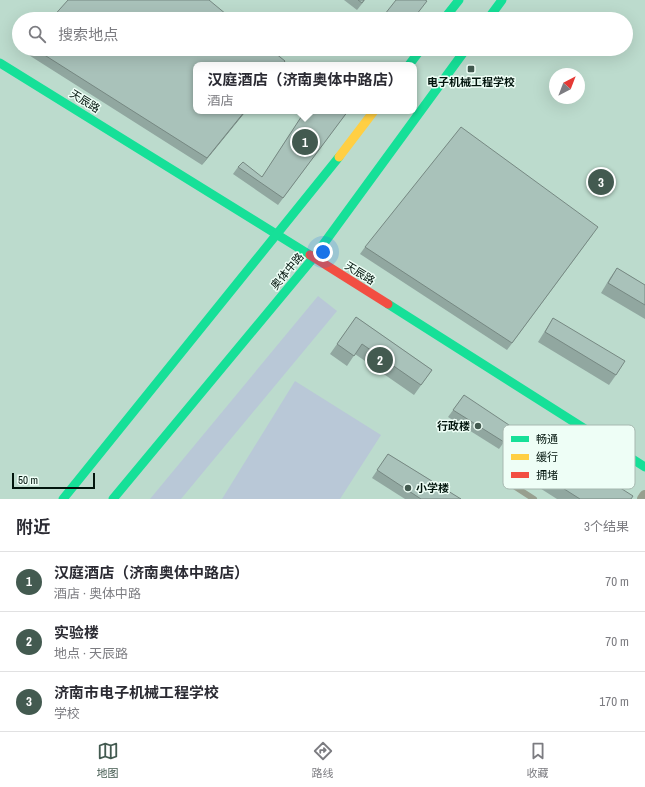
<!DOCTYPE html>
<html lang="zh">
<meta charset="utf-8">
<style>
:root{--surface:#fff;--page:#f2f2f3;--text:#2b2b33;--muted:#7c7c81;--line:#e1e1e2;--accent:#435a50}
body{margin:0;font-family:"Archivo Narrow","Noto Sans SC",sans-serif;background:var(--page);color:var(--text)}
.compass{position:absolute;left:549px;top:68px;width:36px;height:36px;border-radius:50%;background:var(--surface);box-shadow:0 4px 16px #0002;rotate:42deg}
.scale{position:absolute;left:12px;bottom:10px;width:83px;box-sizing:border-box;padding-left:4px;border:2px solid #02150d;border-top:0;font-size:11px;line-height:14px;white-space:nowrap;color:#02150d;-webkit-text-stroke:3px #eefef6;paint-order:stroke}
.you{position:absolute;left:323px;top:252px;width:14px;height:14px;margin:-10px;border:3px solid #fff;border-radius:50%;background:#1a73e8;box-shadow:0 0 0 6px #1a73e833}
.badge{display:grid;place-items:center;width:26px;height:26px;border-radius:50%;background:var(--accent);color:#fff;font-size:13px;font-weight:700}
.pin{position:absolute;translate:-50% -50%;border:2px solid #fff;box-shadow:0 1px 4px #0006}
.popup{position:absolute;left:193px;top:62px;width:224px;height:52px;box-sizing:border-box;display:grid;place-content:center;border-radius:8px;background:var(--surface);filter:drop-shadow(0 1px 3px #0005);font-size:13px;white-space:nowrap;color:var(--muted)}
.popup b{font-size:15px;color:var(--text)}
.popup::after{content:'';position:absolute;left:50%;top:100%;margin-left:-8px;border:8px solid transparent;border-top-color:var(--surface)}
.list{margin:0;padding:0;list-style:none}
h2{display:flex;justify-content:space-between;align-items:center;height:52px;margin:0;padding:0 16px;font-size:17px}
h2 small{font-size:13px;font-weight:400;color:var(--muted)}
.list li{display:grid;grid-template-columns:26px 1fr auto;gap:12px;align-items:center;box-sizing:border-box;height:60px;padding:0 16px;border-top:1px solid var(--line)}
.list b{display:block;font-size:15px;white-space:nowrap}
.list p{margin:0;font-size:13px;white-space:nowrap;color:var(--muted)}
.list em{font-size:13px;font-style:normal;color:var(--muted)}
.icon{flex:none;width:22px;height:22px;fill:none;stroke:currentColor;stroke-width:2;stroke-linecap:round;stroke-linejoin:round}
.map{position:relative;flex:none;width:645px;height:499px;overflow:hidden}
.search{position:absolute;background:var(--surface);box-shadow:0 4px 16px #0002;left:12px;right:12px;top:12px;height:44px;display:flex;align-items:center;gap:10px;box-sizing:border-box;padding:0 14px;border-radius:22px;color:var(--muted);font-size:15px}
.sheet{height:232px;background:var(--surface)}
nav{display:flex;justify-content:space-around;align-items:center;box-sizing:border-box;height:56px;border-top:1px solid var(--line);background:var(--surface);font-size:11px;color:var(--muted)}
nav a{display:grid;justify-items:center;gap:2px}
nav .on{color:var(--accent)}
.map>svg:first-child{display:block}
.green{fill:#b9c8d7}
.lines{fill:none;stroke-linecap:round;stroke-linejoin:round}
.lane{stroke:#979f8f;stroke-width:6}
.street{stroke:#979f8f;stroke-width:12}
.fast{stroke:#16e098;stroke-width:9}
.slow{stroke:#ffcf43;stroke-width:9}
.jam{stroke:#f24e42;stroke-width:9}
.wall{fill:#91a7a0}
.shaded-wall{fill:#768882}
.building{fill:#a9c2ba;stroke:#768882}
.poi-dot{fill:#435a50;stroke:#eefef6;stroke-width:1.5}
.labels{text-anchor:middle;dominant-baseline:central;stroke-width:3;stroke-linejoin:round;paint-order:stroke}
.poi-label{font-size:11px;font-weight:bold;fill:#02150d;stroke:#eefef6}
.street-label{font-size:11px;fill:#02150d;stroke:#eefef6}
.key{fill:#eefef6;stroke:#a7b8b0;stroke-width:1}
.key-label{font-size:11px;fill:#02150d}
</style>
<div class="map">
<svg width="645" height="499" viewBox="0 0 645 499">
<rect width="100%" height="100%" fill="#bcdbcd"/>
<g class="green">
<polygon points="318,296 337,311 181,499 150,499"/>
<polygon points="295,381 381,435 340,499 222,499"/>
</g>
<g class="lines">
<polyline class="lane" points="506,481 534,499"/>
<polyline class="street" points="643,499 645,496"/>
<g class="fast">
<polyline points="444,19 459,0"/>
<polyline points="488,19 502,0"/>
<polyline points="0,63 310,255"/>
<polyline points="409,65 421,49"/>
<polyline points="388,304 645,467"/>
<polyline points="63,499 339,157"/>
<polyline points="113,499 314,257 466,49"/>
</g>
<polyline class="slow" points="339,157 374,111"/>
<polyline class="jam" points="310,255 388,304"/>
</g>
<g class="wall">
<polygon points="344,0 365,0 357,10"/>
<polygon points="25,49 270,49 196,111 246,111 202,165 24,52"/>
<polygon points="305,111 348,111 278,205 233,174 238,167 262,177"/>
<polygon points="593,234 507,350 360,254 365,247"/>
<polygon points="617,268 645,285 645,319 601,293 610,278"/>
<polygon points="356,317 432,370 414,395 355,354 347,366 330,354"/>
<polygon points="553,318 616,375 609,385 538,342"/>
<polygon points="464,395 504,442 499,449 448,417"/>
<polygon points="537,435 631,499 557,499 513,471"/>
<polygon points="388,454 461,499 405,499 372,478"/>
</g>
<polygon class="shaded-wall" points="245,111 246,111 202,165 207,158"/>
<g class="building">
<polygon points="68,0 209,0 232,19 51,19"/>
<polygon points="358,0 364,0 362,3"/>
<polygon points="396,0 425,0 427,1 413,19 381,19"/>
<polygon points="35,49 270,49 285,61 282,65 196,65 196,111 245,111 207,158"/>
<polygon points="305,111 348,111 283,198 238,167 243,162 262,177"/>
<polygon points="461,127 598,227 512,343 365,247"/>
<polygon points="617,268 645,285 645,305 608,283"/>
<polygon points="356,317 432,370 421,385 362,344 354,356 337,344"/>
<polygon points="553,318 625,361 616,375 545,332"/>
<polygon points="464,395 512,427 504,442 453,410"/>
<polygon points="537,435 633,496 631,499 580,499 520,461"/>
<polygon points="388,454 461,499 421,499 377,470"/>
</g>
<g class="poi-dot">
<rect x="467" y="65" width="8" height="8" rx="2"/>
<circle cx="478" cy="426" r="4"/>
<circle cx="408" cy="488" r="4"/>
</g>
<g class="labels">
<g class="poi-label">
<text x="471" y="82">电子机械工程学校</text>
<text x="470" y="426" text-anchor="end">行政楼</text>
<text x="416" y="488" text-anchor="start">小学楼</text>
</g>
<g class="street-label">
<text transform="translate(85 101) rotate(32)">天辰路</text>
<text transform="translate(287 271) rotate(-50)">奥体中路</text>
<text transform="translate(360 273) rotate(32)">天辰路</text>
</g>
</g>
<rect x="503" y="425" width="132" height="64" rx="6" class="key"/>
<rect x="511" y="436" width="18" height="6" fill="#16e098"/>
<rect x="511" y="454" width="18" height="6" fill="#ffcf43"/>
<rect x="511" y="472" width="18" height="6" fill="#f24e42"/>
<g class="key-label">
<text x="536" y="443">畅通</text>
<text x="536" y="461">缓行</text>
<text x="536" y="479">拥堵</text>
</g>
</svg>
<svg class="compass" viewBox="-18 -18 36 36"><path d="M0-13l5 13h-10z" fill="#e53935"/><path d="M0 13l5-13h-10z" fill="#7c7c81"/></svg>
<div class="scale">50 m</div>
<div class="you"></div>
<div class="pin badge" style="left:305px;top:142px">1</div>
<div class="popup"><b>汉庭酒店（济南奥体中路店）</b>酒店</div>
<div class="pin badge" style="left:380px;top:360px">2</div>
<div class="pin badge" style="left:601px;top:182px">3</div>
<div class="search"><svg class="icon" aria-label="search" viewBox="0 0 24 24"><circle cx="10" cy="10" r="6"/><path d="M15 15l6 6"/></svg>搜索地点</div>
</div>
<section class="sheet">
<h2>附近<small>3个结果</small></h2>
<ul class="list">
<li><span class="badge">1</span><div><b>汉庭酒店（济南奥体中路店）</b><p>酒店 · 奥体中路</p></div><em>70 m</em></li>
<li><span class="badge">2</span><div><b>实验楼</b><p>地点 · 天辰路</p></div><em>70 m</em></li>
<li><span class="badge">3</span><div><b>济南市电子机械工程学校</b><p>学校</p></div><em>170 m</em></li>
</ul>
</section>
<nav>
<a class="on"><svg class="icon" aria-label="map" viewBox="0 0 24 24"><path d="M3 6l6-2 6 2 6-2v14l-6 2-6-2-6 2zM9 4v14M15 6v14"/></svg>地图</a>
<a><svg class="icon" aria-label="directions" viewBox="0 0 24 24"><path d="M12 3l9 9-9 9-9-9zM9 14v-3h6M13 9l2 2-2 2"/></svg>路线</a>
<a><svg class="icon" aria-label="saved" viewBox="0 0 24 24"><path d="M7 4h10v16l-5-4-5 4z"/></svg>收藏</a>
</nav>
